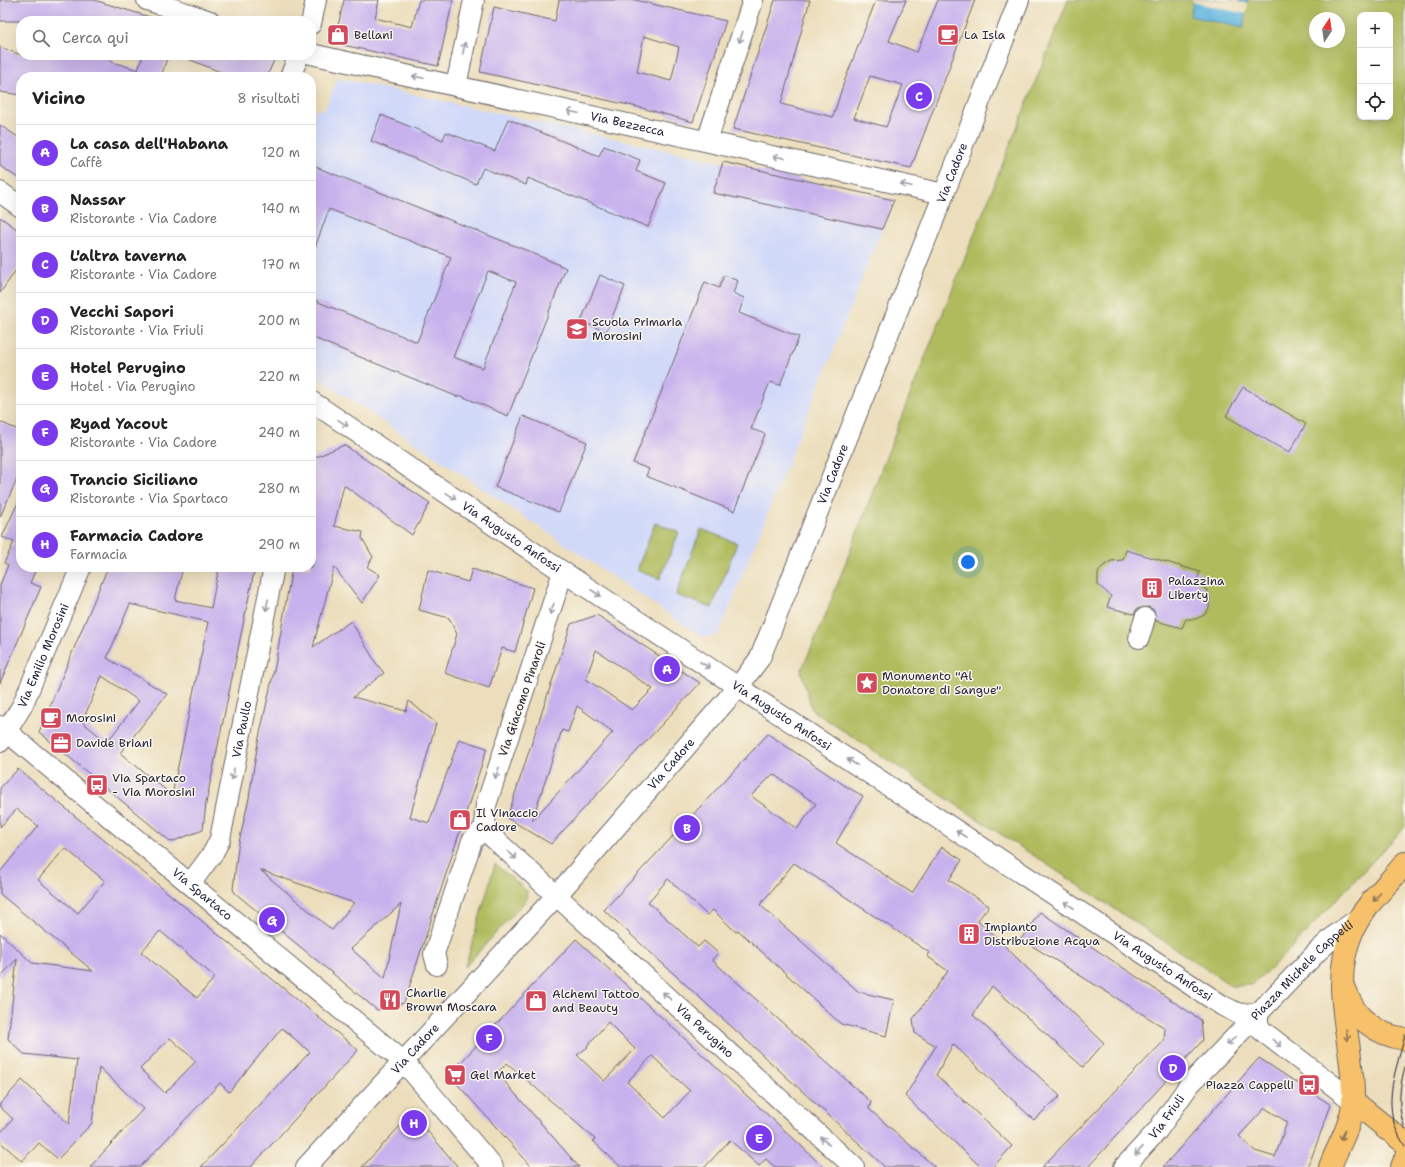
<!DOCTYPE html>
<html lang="it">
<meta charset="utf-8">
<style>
:root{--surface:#fff;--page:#f6f6f6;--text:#222;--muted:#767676;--line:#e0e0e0;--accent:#7c3aed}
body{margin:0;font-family:"Shantell Sans",sans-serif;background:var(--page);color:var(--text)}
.controls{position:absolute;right:12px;top:12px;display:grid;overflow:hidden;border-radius:8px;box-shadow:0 4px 16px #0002}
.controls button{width:36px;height:36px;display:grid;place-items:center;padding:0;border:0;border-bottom:1px solid var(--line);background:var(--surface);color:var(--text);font:20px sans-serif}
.compass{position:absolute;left:1309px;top:12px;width:36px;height:36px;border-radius:50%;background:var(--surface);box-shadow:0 4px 16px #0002;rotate:13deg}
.you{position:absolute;left:968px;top:562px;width:14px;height:14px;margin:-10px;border:3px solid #fff;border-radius:50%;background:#1a73e8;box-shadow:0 0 0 6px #1a73e833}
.badge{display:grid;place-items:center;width:26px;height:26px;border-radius:50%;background:var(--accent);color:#fff;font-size:13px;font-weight:700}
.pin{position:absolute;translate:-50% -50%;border:2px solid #fff;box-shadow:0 1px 4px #0006}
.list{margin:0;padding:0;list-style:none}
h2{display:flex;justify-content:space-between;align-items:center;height:52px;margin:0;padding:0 16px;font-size:17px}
h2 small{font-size:13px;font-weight:400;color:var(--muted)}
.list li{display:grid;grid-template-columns:26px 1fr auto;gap:12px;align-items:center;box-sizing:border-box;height:56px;padding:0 16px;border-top:1px solid var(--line)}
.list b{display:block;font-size:15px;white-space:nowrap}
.list p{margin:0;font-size:13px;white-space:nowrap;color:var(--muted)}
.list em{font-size:13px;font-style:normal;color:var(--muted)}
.icon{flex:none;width:22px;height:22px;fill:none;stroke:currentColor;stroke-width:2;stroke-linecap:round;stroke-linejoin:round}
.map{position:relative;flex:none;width:1405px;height:1167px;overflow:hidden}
.search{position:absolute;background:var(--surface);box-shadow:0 4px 16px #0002;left:16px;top:16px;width:300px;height:44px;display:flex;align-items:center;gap:10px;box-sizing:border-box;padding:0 14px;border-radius:16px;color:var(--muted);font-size:15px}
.panel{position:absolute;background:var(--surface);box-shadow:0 4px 16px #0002;left:16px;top:72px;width:300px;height:500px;border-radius:16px}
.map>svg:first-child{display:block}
.built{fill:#d1d9f9}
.green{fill:#afbb5d;stroke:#686e4c;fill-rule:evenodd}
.water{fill:#62b7de;stroke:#426c8c}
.pier{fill:#ecdebc}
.building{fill:#c8b2ed;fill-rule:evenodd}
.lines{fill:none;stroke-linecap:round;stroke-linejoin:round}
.minor-casing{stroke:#696468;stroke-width:22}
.major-casing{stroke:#696468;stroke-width:24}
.minor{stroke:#fff;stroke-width:20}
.major{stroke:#f6c16b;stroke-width:22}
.tram{stroke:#22223b;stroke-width:1}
.oneway{stroke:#9c9ca7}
.oneway2{stroke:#8c7253}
.labels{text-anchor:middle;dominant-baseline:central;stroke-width:3;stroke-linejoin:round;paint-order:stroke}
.poi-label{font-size:12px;fill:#22223b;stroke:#fbf7ec;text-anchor:start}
.street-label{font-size:12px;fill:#22223b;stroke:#fbf7ec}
</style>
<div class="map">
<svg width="1405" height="1167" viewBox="0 0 1405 1167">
<rect width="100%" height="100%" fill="#fbf7ec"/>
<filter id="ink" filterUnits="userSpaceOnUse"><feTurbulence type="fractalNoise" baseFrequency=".025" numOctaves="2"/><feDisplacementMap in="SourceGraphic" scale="8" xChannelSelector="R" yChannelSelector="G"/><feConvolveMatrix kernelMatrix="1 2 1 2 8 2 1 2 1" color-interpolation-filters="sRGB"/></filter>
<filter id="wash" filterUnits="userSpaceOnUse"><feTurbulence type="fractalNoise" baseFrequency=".012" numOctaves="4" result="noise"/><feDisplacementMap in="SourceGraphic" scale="16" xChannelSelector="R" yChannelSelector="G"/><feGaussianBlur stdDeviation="0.9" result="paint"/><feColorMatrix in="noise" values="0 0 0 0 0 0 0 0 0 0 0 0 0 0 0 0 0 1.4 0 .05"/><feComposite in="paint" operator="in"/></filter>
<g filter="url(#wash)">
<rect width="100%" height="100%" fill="#ecdebc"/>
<polygon class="built" points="338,78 894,200 719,634 704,638 311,373 311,111 325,109"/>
<g class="green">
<path d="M1068 0H1405V827L1278 962 1252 985 1232 986 812 710 801 671 826 614 904 410ZM1360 15H1390V117H1360ZM1315 18H1339V42H1315Z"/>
<polygon points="655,523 679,532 660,579 637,570"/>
<polygon points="701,529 737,543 712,608 676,595"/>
<polygon points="495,864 527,891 526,900 465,967"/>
</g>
<polygon class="water" points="1194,0 1247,0 1243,28 1190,16"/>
<polygon class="pier" points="1193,0 1238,0 1238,2 1248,4 1246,14 1192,2"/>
<g id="blocks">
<g class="building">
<polygon points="0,0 94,0 150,17 149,21 0,21"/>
<polygon points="344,0 379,0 375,18 412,27 419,0 453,0 438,66 334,43"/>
<path d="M559 0H635L726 21 693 122 642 108 480 72 494 7 555 21ZM644 36 679 47 671 81 637 72Z"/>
<path d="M775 0H810L781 104 833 117 843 85 876 0H906L889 41 917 52 938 0H975L911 168 733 129ZM870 76 903 85 886 127 854 118Z"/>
<polygon points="0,47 21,55 111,55 109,61 138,70 143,55 168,55 161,77 21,77 21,95 0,92"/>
<polygon points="178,55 258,55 274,60 267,77 233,77"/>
<polygon points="381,115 443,140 446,132 495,151 508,119 599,156 604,146 640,160 636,171 666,183 648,227 528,178 526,185 483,168 476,184 371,141"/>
<polygon points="0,125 21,139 21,180 0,166"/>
<polygon points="723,162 894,200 882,229 713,193"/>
<path d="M311 165 528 251 566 268 508 416 459 395 458 397 311 337V299L417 342 451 257 329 209 313 253 311 252ZM488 271 516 282 483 368 453 357Z"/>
<polygon points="0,217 21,232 21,263 0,293"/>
<polygon points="600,275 625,286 606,332 581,321"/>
<polygon points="724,275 738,281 733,293 744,298 739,313 799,337 780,385 770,382 751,429 765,434 734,511 646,476 649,469 633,463 705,282 719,288"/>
<polygon points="1243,387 1306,424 1289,453 1226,416"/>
<polygon points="523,416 587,442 559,512 495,487"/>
<polygon points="0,422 21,431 21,470 0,517"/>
<path d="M344 445 430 503 412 535 344 485 334 526 363 532 362 538 373 557 367 567 380 575 362 603 334 567 313 647 351 621 376 663 384 673 353 697 406 711 409 701 436 723 410 817 429 823 459 739 487 748 404 1003 377 1010 235 893 233 889 238 847 249 798 258 742 275 666 292 567H311V471L314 458ZM260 870 354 903 332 930ZM401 904 385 978 351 949Z"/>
<polygon points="21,496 21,567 37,567 30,583 41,587 0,683 0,585 8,565 4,563 14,542 2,537"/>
<polygon points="1126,550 1200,572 1196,582 1207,590 1210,598 1209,608 1204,615 1196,619 1186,619 1182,628 1156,621 1154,610 1148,607 1137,609 1134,614 1107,607 1111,596 1098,585 1098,573 1102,567 1111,561 1123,560"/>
<path d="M108 567H183L175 600 211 608 219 567H255L206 803 203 830 171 842 39 732ZM130 604 208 622 172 795 120 753 167 694 107 658ZM102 676 139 701 107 742 82 722Z"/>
<polygon points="472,569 533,588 515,652 502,648 489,688 445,673 457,634 449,618 419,610 428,570 468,582"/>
<path d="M597 615 700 683 551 844 507 818 571 624ZM596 650 653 689 632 710 586 679ZM577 706 613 732 532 821 562 730 568 732Z"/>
<path d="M768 734 844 785 863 796 836 843 912 893 942 847 962 860 949 880 989 906 978 920 1104 1043 1083 1067 992 986 973 1015 1060 1096 1034 1120 953 1044 936 1075 1012 1146 993 1167H981L905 1096 936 1046 915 1033 913 1019 948 971 927 956 930 953 903 935 794 863 760 905 859 992 894 1000 886 1036 841 1024 738 930 736 932 713 910 707 915 668 879 648 902 698 947 704 941 718 953 712 960 871 1102 869 1109 935 1167H885L604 910ZM773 774 816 804 797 829 751 796Z"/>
<path d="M18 769 358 1050 251 1167H201L310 1052 282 1028 229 1092 220 1083 140 1167H90L143 1109 99 1067 92 1123 58 1159 39 1143 22 1161 0 1142V1133L13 1119 0 1107V1104L22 1080 69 1124 77 1060 24 1054 8 1039 17 959 0 977V933L32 963 93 971 0 894V872L38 826 17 809 0 827V788ZM65 848 105 881 78 913 38 880ZM160 931 215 977 197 998 141 952ZM170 1038 196 1061 165 1093 140 1069Z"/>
<polygon points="1040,912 1201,1020 1203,1040 1088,1167 1042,1167 1164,1041 1165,1028 1021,939"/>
<path d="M576 939 794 1139 823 1167H775L766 1159 759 1166 730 1140 705 1167H621L593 1141 595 1139 507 1063 497 1073 579 1167H532L449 1075ZM608 1022 635 1049 604 1081 577 1055 588 1047 587 1046ZM652 1056 690 1091 665 1118 627 1082Z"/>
<path d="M1259 1058 1331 1105 1308 1167H1163ZM1265 1108 1287 1122 1275 1157 1255 1151 1239 1136Z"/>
<polygon points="412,1113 458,1167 362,1167 378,1150"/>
</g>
</g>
</g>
<g filter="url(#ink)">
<use href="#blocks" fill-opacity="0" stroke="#696468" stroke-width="1"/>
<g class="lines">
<g class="minor-casing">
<g id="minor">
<polyline points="147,0 210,21"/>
<polyline points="311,24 316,0"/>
<path id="s1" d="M311 54 944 194"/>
<polyline points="290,77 299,55"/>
<polyline points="456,86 474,0"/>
<polyline points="707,141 753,0"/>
<polyline points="0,192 21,207"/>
<path id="s2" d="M311 401 539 556 1223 1006 1239 1014 1258 1013"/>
<path id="s3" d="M563 572 486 805C484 817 484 824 490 835L854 1167"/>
<polyline points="1139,638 1145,618"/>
<path id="s4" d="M0 726 404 1062 493 1167"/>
<path id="s5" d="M0 742 22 706 81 567"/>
<path id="s6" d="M190 884 213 853 220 839 274 567"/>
<polyline points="437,965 434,954 472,841 485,827"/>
<polyline points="1258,1013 1258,1023 1261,1030 1353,1101"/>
<path id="s7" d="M306 1167 557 895 738 687 760 658 951 176 1019 0"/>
<path id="s8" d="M1124 1167 1157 1131 1190 1084 1318 951 1338 933 1358 919"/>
</g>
</g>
<g class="major-casing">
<g id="major">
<path d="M1346 991C1354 1019 1378 1035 1405 1039"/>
<polyline points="1353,1101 1405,1143"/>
<path d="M1330 1167C1338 1146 1352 1124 1353 1101 1355 1045 1328 987 1352 932 1363 906 1388 885 1405 863"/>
<polyline points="1402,1167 1405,1159"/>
</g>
</g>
<use href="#minor" class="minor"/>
<use href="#major" class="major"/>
<g class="tram">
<path d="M1405 1035C1395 1076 1379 1107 1405 1146"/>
<path d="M1405 1067C1399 1089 1397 1108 1405 1128"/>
</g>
</g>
<defs><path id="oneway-shaft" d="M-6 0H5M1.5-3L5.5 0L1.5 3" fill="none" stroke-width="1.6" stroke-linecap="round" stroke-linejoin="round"/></defs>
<g class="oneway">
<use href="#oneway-shaft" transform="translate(741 37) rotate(108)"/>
<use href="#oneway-shaft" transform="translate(464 48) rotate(-78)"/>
<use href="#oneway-shaft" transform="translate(418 77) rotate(-168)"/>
<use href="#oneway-shaft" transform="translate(573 112) rotate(-168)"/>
<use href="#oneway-shaft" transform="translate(779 157) rotate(-168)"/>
<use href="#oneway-shaft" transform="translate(906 185) rotate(-168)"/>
<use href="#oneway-shaft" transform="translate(343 423) rotate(34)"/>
<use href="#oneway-shaft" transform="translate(451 496) rotate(34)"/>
<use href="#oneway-shaft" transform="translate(596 593) rotate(33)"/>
<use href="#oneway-shaft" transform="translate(267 605) rotate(101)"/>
<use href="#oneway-shaft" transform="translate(552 609) rotate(109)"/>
<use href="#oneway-shaft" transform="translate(705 665) rotate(33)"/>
<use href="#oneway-shaft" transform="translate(852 762) rotate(-147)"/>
<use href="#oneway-shaft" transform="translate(497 773) rotate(109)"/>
<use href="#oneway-shaft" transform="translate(233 774) rotate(101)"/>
<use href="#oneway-shaft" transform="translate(961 834) rotate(-147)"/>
<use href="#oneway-shaft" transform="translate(512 855) rotate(42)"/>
<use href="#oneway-shaft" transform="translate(1069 905) rotate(-147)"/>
<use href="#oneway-shaft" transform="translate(667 996) rotate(-137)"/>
<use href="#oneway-shaft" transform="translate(1231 1041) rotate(134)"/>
<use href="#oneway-shaft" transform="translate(1277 1043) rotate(37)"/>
<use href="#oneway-shaft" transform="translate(825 1141) rotate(-137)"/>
<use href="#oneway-shaft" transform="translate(1139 1151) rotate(133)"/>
</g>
<g class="oneway2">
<use href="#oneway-shaft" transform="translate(1377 897) rotate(130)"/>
<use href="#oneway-shaft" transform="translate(1347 1035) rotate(82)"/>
<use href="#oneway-shaft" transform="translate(1343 1135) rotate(112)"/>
</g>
</g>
<defs>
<g id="shop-square" transform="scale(1.15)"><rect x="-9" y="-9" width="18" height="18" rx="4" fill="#d1495b" stroke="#fbf7ec"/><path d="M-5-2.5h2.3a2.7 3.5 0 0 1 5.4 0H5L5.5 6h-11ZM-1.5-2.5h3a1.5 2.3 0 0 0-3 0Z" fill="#fff"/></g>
<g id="cafe-square" transform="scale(1.15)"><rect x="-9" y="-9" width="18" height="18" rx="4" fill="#d1495b" stroke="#fbf7ec"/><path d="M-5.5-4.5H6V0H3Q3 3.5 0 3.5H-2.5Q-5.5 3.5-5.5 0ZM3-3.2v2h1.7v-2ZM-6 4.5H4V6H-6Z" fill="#fff"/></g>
<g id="school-square" transform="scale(1.15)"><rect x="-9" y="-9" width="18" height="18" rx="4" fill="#d1495b" stroke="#fbf7ec"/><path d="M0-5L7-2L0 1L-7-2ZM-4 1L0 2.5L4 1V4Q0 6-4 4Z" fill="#fff"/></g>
<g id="building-square" transform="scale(1.15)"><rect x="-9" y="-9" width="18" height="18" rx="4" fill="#d1495b" stroke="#fbf7ec"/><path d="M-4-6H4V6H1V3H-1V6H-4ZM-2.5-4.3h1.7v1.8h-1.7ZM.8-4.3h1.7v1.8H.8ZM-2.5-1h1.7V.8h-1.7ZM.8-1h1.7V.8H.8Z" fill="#fff"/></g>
<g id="sight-square" transform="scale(1.15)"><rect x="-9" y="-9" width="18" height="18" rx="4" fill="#d1495b" stroke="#fbf7ec"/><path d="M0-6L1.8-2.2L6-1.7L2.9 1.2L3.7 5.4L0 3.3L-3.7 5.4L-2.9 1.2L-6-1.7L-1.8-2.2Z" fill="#fff"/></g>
<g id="office-square" transform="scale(1.15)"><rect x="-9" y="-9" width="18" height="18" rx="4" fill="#d1495b" stroke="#fbf7ec"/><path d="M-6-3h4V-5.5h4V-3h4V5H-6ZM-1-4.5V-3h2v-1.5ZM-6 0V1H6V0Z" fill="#fff"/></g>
<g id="bus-square" transform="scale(1.15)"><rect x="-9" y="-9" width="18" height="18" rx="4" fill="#d1495b" stroke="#fbf7ec"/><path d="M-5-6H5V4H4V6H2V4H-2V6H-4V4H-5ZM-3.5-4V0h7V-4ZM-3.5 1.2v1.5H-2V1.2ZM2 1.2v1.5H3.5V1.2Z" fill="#fff"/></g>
<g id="restaurant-square" transform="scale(1.15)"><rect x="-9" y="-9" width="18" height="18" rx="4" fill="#d1495b" stroke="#fbf7ec"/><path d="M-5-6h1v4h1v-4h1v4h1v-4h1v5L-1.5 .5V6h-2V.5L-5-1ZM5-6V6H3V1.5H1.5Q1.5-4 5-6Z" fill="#fff"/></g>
<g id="supermarket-square" transform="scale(1.15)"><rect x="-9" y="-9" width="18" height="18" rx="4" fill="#d1495b" stroke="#fbf7ec"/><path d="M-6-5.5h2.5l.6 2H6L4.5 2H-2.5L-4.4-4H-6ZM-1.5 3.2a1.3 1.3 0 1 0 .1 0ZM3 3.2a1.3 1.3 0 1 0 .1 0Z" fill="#fff"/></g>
</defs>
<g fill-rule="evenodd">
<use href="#shop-square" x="338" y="35"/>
<use href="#cafe-square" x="948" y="35"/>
<use href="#school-square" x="577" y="329"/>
<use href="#building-square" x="1152" y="588"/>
<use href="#sight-square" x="867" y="683"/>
<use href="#cafe-square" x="51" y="718"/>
<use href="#office-square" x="61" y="743"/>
<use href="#bus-square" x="97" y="785"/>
<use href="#shop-square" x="460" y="820"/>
<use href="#building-square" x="969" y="934"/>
<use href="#restaurant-square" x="390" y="1000"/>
<use href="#shop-square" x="536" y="1001"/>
<use href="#supermarket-square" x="455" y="1075"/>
<use href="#bus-square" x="1309" y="1085"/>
</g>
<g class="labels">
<g class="poi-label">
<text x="354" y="35">Bellani</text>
<text x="964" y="35">La Isla</text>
<text x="592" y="322">Scuola Primaria<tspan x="592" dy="14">Morosini</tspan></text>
<text x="1168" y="581">Palazzina<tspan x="1168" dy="14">Liberty</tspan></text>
<text x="882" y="676">Monumento "Al<tspan x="882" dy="14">Donatore di Sangue"</tspan></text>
<text x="66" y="718">Morosini</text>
<text x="76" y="743">Davide Briani</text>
<text x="112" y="778">Via Spartaco<tspan x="112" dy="14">- Via Morosini</tspan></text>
<text x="476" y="813">Il Vinaccio<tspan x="476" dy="14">Cadore</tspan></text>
<text x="984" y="927">Impianto<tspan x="984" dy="14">Distribuzione Acqua</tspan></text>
<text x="406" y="993">Charlie<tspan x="406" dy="14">Brown Moscara</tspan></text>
<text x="552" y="994">Alchemi Tattoo<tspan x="552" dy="14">and Beauty</tspan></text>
<text x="470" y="1075">Gel Market</text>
<text x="1294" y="1085" text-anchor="end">Piazza Cappelli</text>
</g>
<g class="street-label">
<text stroke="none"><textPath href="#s1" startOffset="324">Via Bezzecca</textPath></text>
<text stroke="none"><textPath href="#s7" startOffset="1204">Via Cadore</textPath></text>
<text stroke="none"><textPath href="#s7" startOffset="880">Via Cadore</textPath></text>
<text stroke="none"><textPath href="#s2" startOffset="242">Via Augusto Anfossi</textPath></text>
<text stroke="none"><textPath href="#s5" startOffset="97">Via Emilio Morosini</textPath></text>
<text transform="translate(522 699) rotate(-71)">Via Giacomo Pinaroli</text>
<text stroke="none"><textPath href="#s2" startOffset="566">Via Augusto Anfossi</textPath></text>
<text stroke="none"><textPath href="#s6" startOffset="166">Via Paullo</textPath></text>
<text stroke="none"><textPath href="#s7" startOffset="544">Via Cadore</textPath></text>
<text stroke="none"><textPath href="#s4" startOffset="263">Via Spartaco</textPath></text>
<text stroke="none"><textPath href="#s2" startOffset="1022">Via Augusto Anfossi</textPath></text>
<text stroke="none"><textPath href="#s8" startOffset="266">Piazza Michele Cappelli</textPath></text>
<text stroke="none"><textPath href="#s3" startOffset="567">Via Perugino</textPath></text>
<text stroke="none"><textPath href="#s7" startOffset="161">Via Cadore</textPath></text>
<text stroke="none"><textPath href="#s8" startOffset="66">Via Friuli</textPath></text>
</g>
</g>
</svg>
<div class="controls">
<button>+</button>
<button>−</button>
<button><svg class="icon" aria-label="locate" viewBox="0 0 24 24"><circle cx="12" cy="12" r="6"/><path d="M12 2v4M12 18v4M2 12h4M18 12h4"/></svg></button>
</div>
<svg class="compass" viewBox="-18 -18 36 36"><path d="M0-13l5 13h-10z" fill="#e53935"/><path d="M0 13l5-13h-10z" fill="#767676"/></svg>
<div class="you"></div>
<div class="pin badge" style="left:667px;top:669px">A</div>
<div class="pin badge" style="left:687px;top:828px">B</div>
<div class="pin badge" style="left:919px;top:96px">C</div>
<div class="pin badge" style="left:1173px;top:1068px">D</div>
<div class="pin badge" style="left:759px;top:1138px">E</div>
<div class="pin badge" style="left:489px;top:1038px">F</div>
<div class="pin badge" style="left:272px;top:920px">G</div>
<div class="pin badge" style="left:414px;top:1123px">H</div>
<div class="search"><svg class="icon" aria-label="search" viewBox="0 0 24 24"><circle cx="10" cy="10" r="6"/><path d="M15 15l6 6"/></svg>Cerca qui</div>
<section class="panel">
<h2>Vicino<small>8 risultati</small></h2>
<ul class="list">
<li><span class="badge">A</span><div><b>La casa dell'Habana</b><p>Caffè</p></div><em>120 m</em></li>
<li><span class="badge">B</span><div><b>Nassar</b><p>Ristorante · Via Cadore</p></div><em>140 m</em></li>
<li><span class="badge">C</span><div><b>L'altra taverna</b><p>Ristorante · Via Cadore</p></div><em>170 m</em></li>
<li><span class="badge">D</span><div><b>Vecchi Sapori</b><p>Ristorante · Via Friuli</p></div><em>200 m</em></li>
<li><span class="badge">E</span><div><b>Hotel Perugino</b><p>Hotel · Via Perugino</p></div><em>220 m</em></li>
<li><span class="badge">F</span><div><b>Ryad Yacout</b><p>Ristorante · Via Cadore</p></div><em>240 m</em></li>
<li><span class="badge">G</span><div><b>Trancio Siciliano</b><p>Ristorante · Via Spartaco</p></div><em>280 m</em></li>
<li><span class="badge">H</span><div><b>Farmacia Cadore</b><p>Farmacia</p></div><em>290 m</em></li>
</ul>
</section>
</div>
